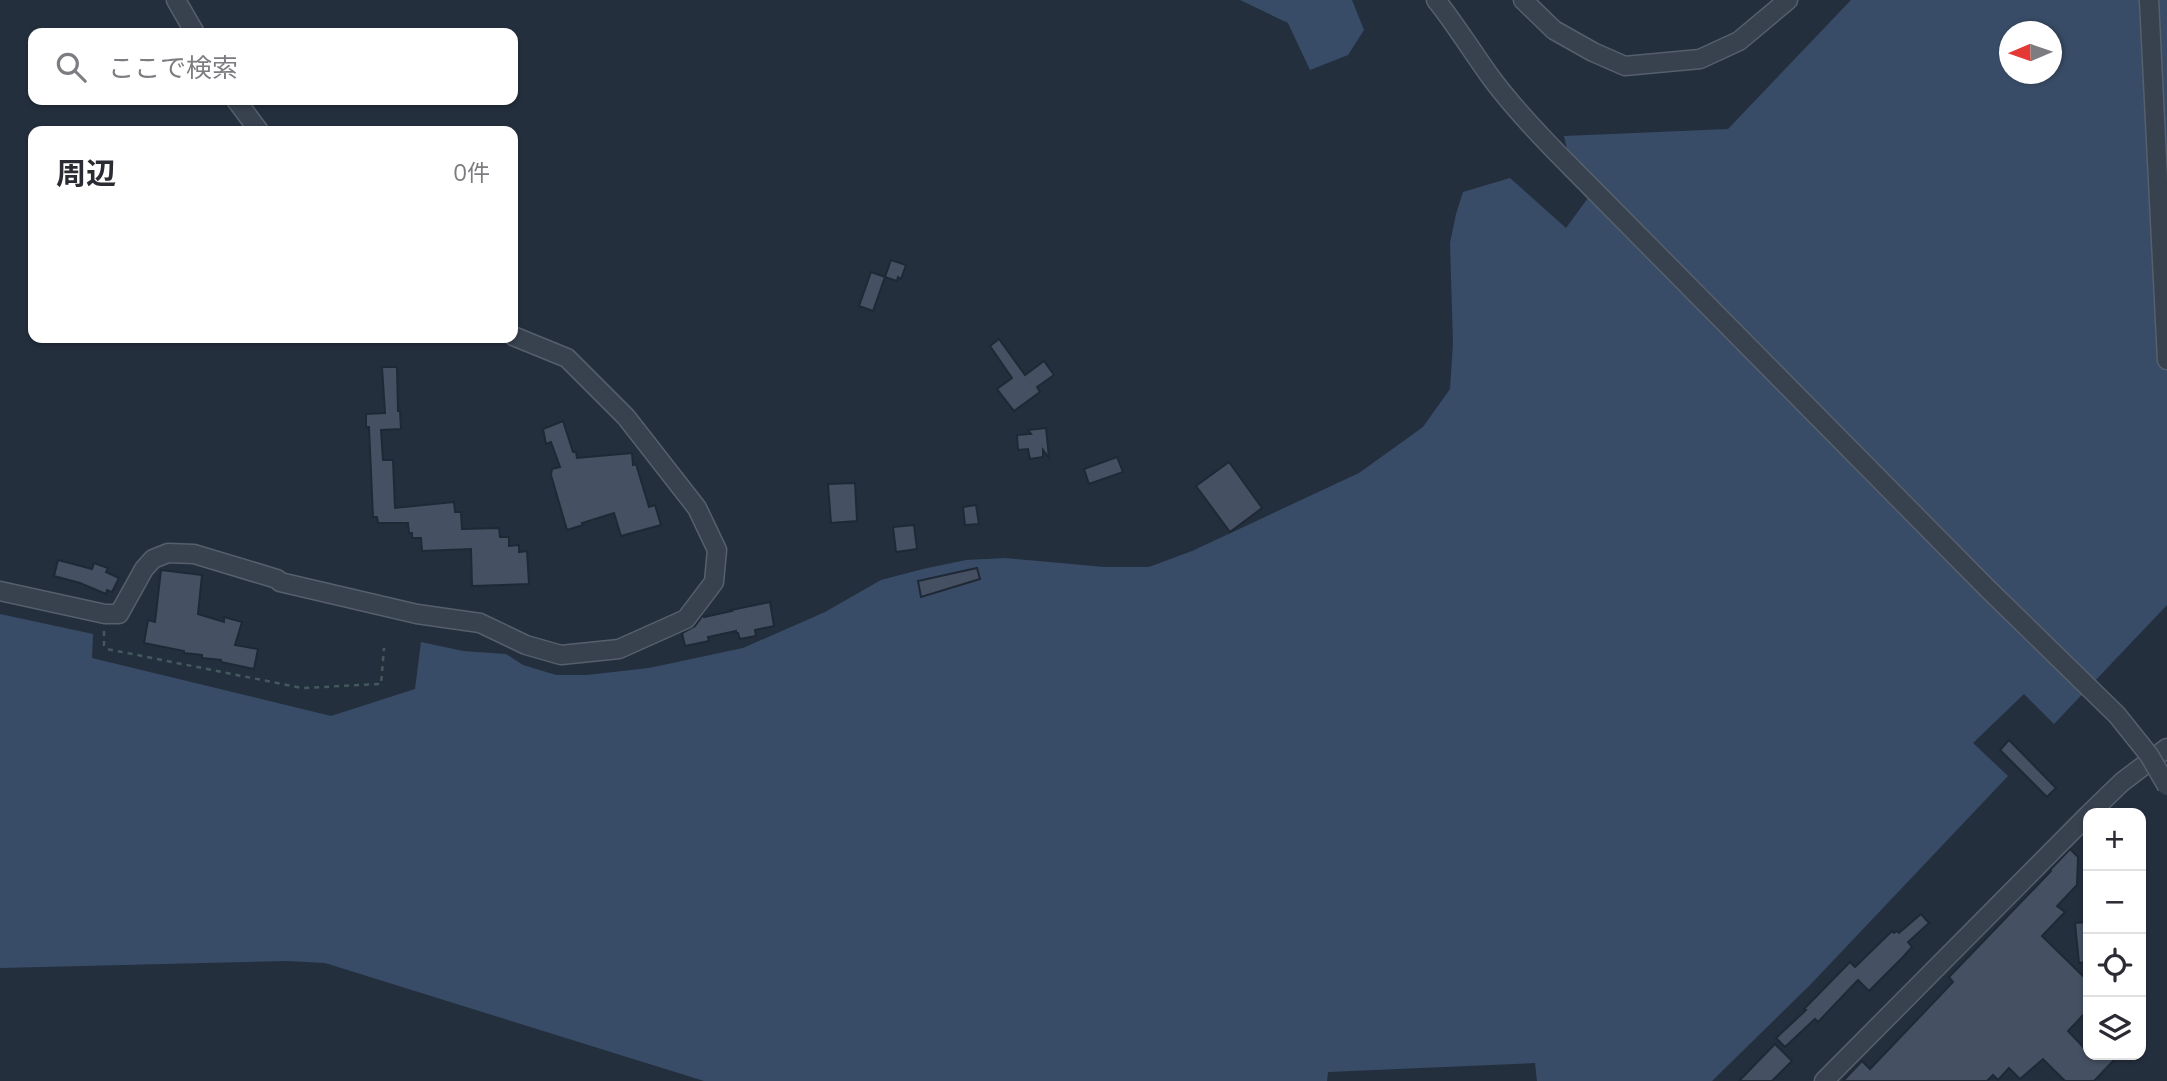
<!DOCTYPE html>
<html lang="ja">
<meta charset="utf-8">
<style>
:root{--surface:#fff;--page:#f2f2f3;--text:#2b2b33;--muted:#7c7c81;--line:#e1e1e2}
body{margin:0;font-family:"Nunito Sans","Noto Sans JP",sans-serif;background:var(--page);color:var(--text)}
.controls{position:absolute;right:21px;bottom:21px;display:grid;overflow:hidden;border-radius:14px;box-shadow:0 2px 5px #0004}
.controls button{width:63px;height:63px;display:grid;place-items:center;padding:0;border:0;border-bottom:2px solid var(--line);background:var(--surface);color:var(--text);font:35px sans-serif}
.compass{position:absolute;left:1999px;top:21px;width:63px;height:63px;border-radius:50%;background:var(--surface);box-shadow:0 2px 5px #0004;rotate:268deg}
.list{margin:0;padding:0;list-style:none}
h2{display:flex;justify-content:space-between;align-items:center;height:91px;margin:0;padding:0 28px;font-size:30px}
h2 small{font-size:23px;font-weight:400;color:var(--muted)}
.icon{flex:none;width:38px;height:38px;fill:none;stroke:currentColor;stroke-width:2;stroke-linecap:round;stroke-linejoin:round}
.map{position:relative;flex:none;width:2167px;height:1081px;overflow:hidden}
.search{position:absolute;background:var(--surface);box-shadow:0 2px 5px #0004;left:28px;top:28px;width:490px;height:77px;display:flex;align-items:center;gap:18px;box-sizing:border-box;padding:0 24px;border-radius:14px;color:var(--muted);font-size:26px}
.panel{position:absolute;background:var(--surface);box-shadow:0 2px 5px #0004;left:28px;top:126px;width:490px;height:217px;border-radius:14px}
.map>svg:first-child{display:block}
.water{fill:#394c67;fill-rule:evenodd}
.building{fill:#455162;stroke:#1f2835;stroke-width:2}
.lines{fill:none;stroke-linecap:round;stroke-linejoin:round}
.minor-casing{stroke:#565f6c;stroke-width:21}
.path{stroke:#44595c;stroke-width:2.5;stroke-dasharray:5 5;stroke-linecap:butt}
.minor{stroke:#38414e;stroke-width:18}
.minor-bridge-casing{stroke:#565f6c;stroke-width:21;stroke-linecap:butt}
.minor-bridge{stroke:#38414e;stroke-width:18}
</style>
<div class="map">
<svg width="2167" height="1081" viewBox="0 0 2167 1081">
<rect width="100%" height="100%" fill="#242f3e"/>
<g class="water">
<polygon points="1240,0 1352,0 1364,30 1348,55 1310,70 1288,23"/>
<path d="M1851 0H2167V605L2054 724 2024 694 1973 743 2008 776 1810 985 1712 1081H1537L1535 1063 1328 1072 1327 1081H704L325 963 287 961 0 968V614L93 634 92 658 331 716 415 689 421 642 463 651 506 654 523 665 556 675H587L649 668 743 648 825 612 881 580 923 569 966 560 1005 558 1104 567H1149L1192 551 1359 473 1423 427 1450 389 1453 343 1450 243 1456 214 1463 192 1510 178 1566 228 1599 183 1569 158 1564 136 1728 129ZM2010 32H2052V74H2010Z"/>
</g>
<g class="building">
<polygon points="891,260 906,265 901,279 898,277 897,281 885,277 873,311 859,306 871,272 885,277"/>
<polygon points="999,339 1025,375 1044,361 1054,375 1037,387 1040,392 1014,411 997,389 1012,378 990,346"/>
<polygon points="382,367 397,367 398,411 400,411 401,429 381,430 383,460 393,460 395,508 454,502 455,512 461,512 462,529 499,528 500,537 509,537 509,546 519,545 519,552 527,551 529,584 472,586 471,549 422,551 421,538 412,538 412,533 409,533 408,523 378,523 377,517 373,517 369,427 366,427 366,414 385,413"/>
<polygon points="563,421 573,452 576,452 577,458 632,453 633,465 636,464 649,507 655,505 661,525 621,536 614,513 582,523 583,525 567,530 551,475 552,469 560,467 551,442 546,444 543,429"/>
<polygon points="1046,428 1049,458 1043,450 1043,457 1030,459 1028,449 1018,450 1017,435 1031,434 1028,430"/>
<polygon points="1117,457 1123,472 1089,484 1084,469"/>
<polygon points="1229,462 1262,508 1230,532 1196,486"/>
<polygon points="855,483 857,521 831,523 828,484"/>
<polygon points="976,505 979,524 965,525 963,507"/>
<polygon points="914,525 917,549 896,552 893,527"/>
<polygon points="58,560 92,569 94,563 108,568 106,572 119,578 112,592 107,590 106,594 80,583 54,576"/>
<polygon points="977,568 980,579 921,597 918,581"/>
<polygon points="161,570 202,575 198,614 224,622 224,617 242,622 235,645 258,649 254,669 221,662 221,660 202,658 202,655 184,653 184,651 144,643 148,620 155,622"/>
<polygon points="770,602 774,626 755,630 756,636 740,639 738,633 736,633 736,631 708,637 709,641 685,646 682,633 695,626 703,615 704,617 732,611 731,610"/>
<polygon points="2009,740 2056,788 2047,797 2000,750"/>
<polygon points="2070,849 2078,857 2077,885 2057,906 2065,912 2042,936 2088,981 2088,1010 2068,1031 2088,1052 2088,1055 2119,1055 2094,1081 2065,1081 2043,1059 2020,1079 2009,1068 1998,1080 1993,1075 1987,1081 1843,1081 1862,1061 1870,1069 1953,982 1949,977 2051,871 2050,870"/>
<polygon points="1921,914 1929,923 1908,942 1912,947 1903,957 1869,991 1858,980 1818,1022 1815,1019 1785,1047 1776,1038 1806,1010 1804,1009 1850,962 1855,967 1892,931 1894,933 1897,931 1899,933"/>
<polygon points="2088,922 2088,962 2079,963 2075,923"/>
<polygon points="1775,1044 1792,1061 1772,1081 1739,1081"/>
</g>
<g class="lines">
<g class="minor-casing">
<g id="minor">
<polyline points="176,0 195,33"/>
<path d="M1436 0C1456 25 1473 53 1492 79 1516 111 1544 140 1572 168"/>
<polyline points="1523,0 1554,30 1593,52 1625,66 1700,59 1739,41 1788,0"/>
<polyline points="2149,0 2167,360"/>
<polyline points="236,100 259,131"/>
<polyline points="0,591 105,614 119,614 144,569 153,559 168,553 194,554 277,579 280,582 417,614 480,623 526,645 561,655 619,649 686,619 714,582 717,550 697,508 626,417 567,358 513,336"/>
<polyline points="2090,813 2122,782 2167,748"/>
<polyline points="1824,1081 2088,815"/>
</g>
</g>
<polyline class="path" points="104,631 104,645 107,649 302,688 381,684 384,648"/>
<use href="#minor" class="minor"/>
<g class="minor-bridge-casing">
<polyline id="minor-bridge" points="1572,168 1987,588 2117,715 2149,755 2167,786"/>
</g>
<use href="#minor-bridge" class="minor-bridge"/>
</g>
</svg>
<div class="controls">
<button>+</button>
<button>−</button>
<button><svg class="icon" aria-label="locate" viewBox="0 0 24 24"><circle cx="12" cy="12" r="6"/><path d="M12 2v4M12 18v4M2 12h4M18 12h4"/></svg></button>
<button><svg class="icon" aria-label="layers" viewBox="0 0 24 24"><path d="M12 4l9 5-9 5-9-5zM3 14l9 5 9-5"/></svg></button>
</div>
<svg class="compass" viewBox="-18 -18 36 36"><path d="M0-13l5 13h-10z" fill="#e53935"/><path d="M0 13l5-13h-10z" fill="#7c7c81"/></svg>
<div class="search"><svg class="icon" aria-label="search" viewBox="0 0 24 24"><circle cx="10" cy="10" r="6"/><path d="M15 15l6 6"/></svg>ここで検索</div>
<section class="panel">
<h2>周辺<small>0件</small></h2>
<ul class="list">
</ul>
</section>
</div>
